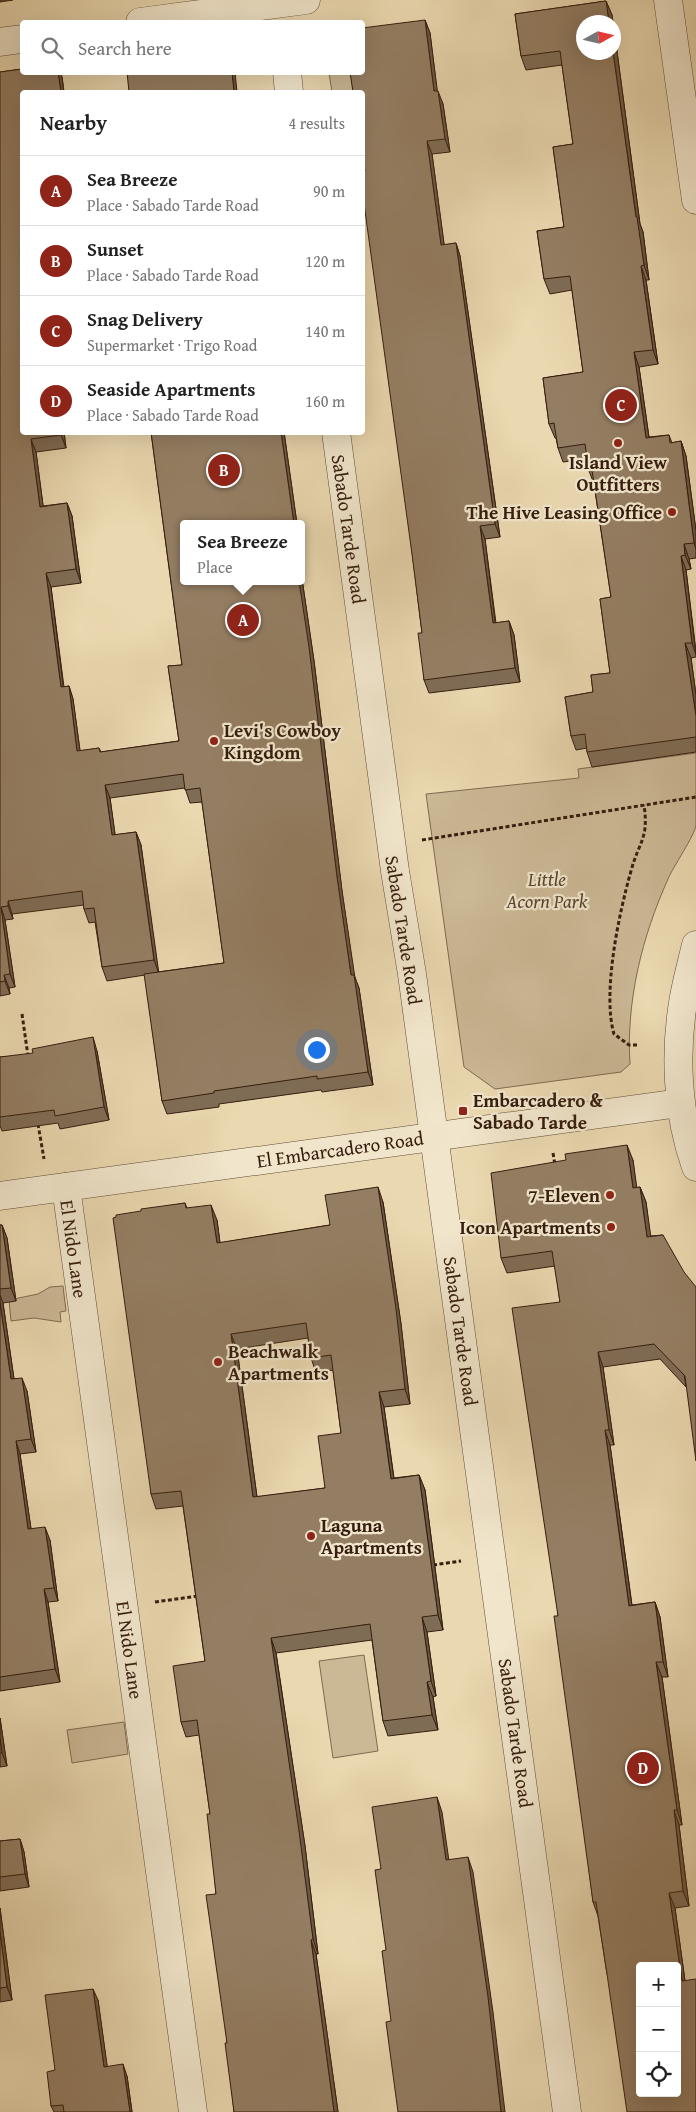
<!DOCTYPE html>
<meta charset="utf-8">
<style>
:root{--surface:#fff;--page:#f2f2f2;--text:#222;--muted:#767676;--line:#e0e0e0;--accent:#8f2418}
body{margin:0;font-family:"Gentium Book Plus",serif;background:var(--page);color:var(--text)}
.controls{position:absolute;right:15px;bottom:15px;display:grid;overflow:hidden;border-radius:5px;box-shadow:0 5px 20px #0002}
.controls button{width:45px;height:45px;display:grid;place-items:center;padding:0;border:0;border-bottom:1px solid var(--line);background:var(--surface);color:var(--text);font:25px sans-serif}
.compass{position:absolute;left:576px;top:15px;width:45px;height:45px;border-radius:50%;background:var(--surface);box-shadow:0 5px 20px #0002;rotate:82deg}
.you{position:absolute;left:316px;top:1049px;width:18px;height:18px;margin:-12px;border:4px solid #fff;border-radius:50%;background:#1a73e8;box-shadow:0 0 0 8px #1a73e833}
.badge{display:grid;place-items:center;width:32px;height:32px;border-radius:50%;background:var(--accent);color:#fff;font-size:16px;font-weight:700}
.pin{position:absolute;translate:-50% -50%;border:2px solid #fff;box-shadow:0 1px 5px #0006}
.popup{position:absolute;left:180px;top:520px;width:125px;height:65px;box-sizing:border-box;display:grid;place-content:center;border-radius:5px;background:var(--surface);filter:drop-shadow(0 1px 4px #0005);font-size:16px;white-space:nowrap;color:var(--muted)}
.popup b{font-size:19px;color:var(--text)}
.popup::after{content:'';position:absolute;left:50%;top:100%;margin-left:-10px;border:10px solid transparent;border-top-color:var(--surface)}
.list{margin:0;padding:0;list-style:none}
h2{display:flex;justify-content:space-between;align-items:center;height:65px;margin:0;padding:0 20px;font-size:21px}
h2 small{font-size:16px;font-weight:400;color:var(--muted)}
.list li{display:grid;grid-template-columns:32px 1fr auto;gap:15px;align-items:center;box-sizing:border-box;height:70px;padding:0 20px;border-top:1px solid var(--line)}
.list b{display:block;font-size:19px;white-space:nowrap}
.list p{margin:0;font-size:16px;white-space:nowrap;color:var(--muted)}
.list em{font-size:16px;font-style:normal;color:var(--muted)}
.icon{flex:none;width:28px;height:28px;fill:none;stroke:currentColor;stroke-width:2;stroke-linecap:round;stroke-linejoin:round}
.map{position:relative;flex:none;width:696px;height:2112px;overflow:hidden}
.search{position:absolute;background:var(--surface);box-shadow:0 5px 20px #0002;left:20px;top:20px;width:345px;height:55px;display:flex;align-items:center;gap:12px;box-sizing:border-box;padding:0 18px;border-radius:5px;color:var(--muted);font-size:19px}
.panel{position:absolute;background:var(--surface);box-shadow:0 5px 20px #0002;left:20px;top:90px;width:345px;height:345px;border-radius:5px}
.map>svg:first-child{display:block}
.green{fill:#cbb895;stroke:#806a52}
.lines{fill:none;stroke-linecap:round;stroke-linejoin:round}
.street-casing{stroke:#634c37;stroke-width:29}
.path{stroke:#361d0f;stroke-width:3;stroke-dasharray:4 2.5;stroke-linecap:butt}
.street{stroke:#f1e6cc;stroke-width:28}
.wall{fill:#7f6c55;stroke:#361d0f;fill-rule:evenodd}
.shaded-wall{fill:#685845;stroke:#361d0f}
.building{fill:#947e63;stroke:#361d0f;fill-rule:evenodd}
.poi-dot{fill:#8f2418;stroke:#f1e6cc;stroke-width:2}
.labels{text-anchor:middle;dominant-baseline:central;stroke-width:4.5;stroke-linejoin:round;paint-order:stroke}
.poi-label{font-size:19px;font-weight:bold;fill:#361d0f;stroke:#f1e6cc;text-anchor:start}
.street-label{font-size:19px;fill:#361d0f;stroke:#f1e6cc}
.park-label{font-size:19px;font-style:italic;fill:#5b4430;stroke:#f1e6cc}
</style>
<div class="map">
<svg width="696" height="2112" viewBox="0 0 696 2112">
<rect width="100%" height="100%" fill="#ead8b0"/>
<filter id="stains"><feTurbulence type="fractalNoise" baseFrequency=".004" numOctaves="4"/><feColorMatrix values="0 0 0 0 .2 0 0 0 0 .09 0 0 0 0 .02 0 0 0 .5 -.17"/></filter>
<radialGradient id="worn" r=".72"><stop offset=".6" stop-color="#630" stop-opacity="0"/><stop offset="1" stop-color="#630" stop-opacity=".3"/></radialGradient>
<g class="green">
<polygon points="329,73 351,73 354,92 332,92"/>
<path d="M696 753C696 776 696 802 696 825 695 835 673 867 668 879 642 937 626 1001 630 1064L621 1072 495 1089 464 1067 426 794 579 778 578 769Z"/>
<polygon points="63,1286 66,1311 60,1312 61,1322 34,1318 11,1321 9,1300 38,1294 50,1287"/>
<polygon points="364,1655 378,1751 333,1758 319,1661"/>
<polygon points="124,1722 128,1754 72,1763 67,1730"/>
</g>
<g class="lines">
<g class="street-casing">
<g id="street">
<polyline points="668,0 696,200"/>
<polyline points="140,22 306,0"/>
<polyline points="0,42 22,39"/>
<polyline points="287,72 289,92"/>
<polyline points="336,432 395,871 412,974 434,1136 567,2112"/>
<path d="M696 945C692 962 687 980 684 997 674 1053 677 1113 696 1167"/>
<polyline points="66,1187 193,2112"/>
<polyline points="0,1196 680,1103"/>
</g>
</g>
<g class="path">
<polyline points="422,840 696,797"/>
<polyline points="22,1014 28,1056"/>
<path d="M637 1045H629L614 1034C602 993 619 913 631 871 639 841 649 839 644 805"/>
<polyline points="38,1124 44,1159"/>
<polyline points="553,1153 555,1165"/>
<polyline points="433,1565 461,1561"/>
<polyline points="155,1602 198,1596"/>
</g>
<use href="#street" class="street"/>
</g>
<g class="wall">
<polygon points="0,0 13,0 0,2"/>
<polygon points="606,1 612,15 613,22 584,22 584,52 614,52 614,29 640,224 643,232 649,280 646,280 658,364 639,367 649,437 669,435 672,443 681,441 686,456 696,531 696,558 689,559 691,569 686,570 696,651 696,657 691,658 696,695 696,752 592,767 587,752 587,748 576,750 571,736 565,697 593,692 591,675 610,673 600,599 611,597 594,484 589,471 587,459 563,462 558,448 556,438 555,438 549,424 543,378 583,372 572,290 550,294 544,279 537,231 564,227 553,147 573,144 562,65 526,70 521,56 515,14"/>
<polygon points="425,20 430,33 437,91 443,104 450,152 432,154 444,245 456,243 460,256 500,537 485,539 496,623 509,621 514,635 520,682 429,693 424,680 422,633 365,171"/>
<path d="M22 69V72H60L62 77 64 92H22V432H64L66 448 36 452 43 506 67 503 72 516 81 583 51 587 64 687 69 686 73 699 80 751 99 748 101 752 179 741 168 666 182 665 151 432H284L297 524H184V581H302V579L314 661 342 891 354 975 359 988 373 1085 322 1092 321 1090 219 1104V1107L167 1114 162 1101 145 975 107 981 102 967 95 922 89 923 84 909V905L12 914 13 919 5 920 15 987 9 988 10 994 0 996V72ZM185 788 190 803 202 802 224 963 158 972 141 845 136 832 115 835 110 798Z"/>
<polygon points="97,1051 109,1120 60,1129 58,1123 2,1131 0,1126 0,1057"/>
<polygon points="633,1160 636,1188 640,1187 646,1202 650,1236 663,1235 686,1387 660,1359 603,1367 614,1445 610,1445 632,1605 655,1602 660,1617 668,1677 662,1677 682,1825 679,1825 689,1906 675,1908 685,1981 696,2112 607,1974 598,1916 593,1902 558,1616 560,1302 555,1266 507,1273 501,1258"/>
<path d="M383 1202 401 1324 410 1404 384 1407 394 1478 419 1475 425 1490 443 1630 427 1632 436 1696 433 1697 438 1730 388 1736 383 1721 372 1640 276 1653 305 1846 318 1954H316L338 2112H234L227 2043 210 1814 199 1735 186 1737 181 1722 205 1661 183 1506 156 1509 151 1494 141 1211 185 1203 187 1208 217 1220 220 1243 330 1225ZM308 1338 311 1358 316 1373 333 1370 341 1433 325 1488 257 1497 237 1349Z"/>
<polygon points="0,1225 2,1225 7,1238 16,1301 3,1303 14,1379 27,1391 36,1452 20,1454 31,1529 50,1540 58,1601 48,1602 60,1682 0,1691"/>
<polygon points="0,1718 7,1766 0,1767"/>
<polygon points="20,1839 24,1852 29,1887 0,1891 0,1841"/>
<polygon points="0,1908 12,2000 0,2002"/>
<polygon points="98,2000 107,2067 127,2076 132,2112 54,2112 51,2106 55,2070"/>
</g>
<g class="shaded-wall">
<polygon points="606,1 612,15 613,22 609,22"/>
<polygon points="425,20 430,33 439,104 434,91"/>
<polygon points="614,29 640,224 643,232 649,280 644,265 636,217 613,52"/>
<polygon points="58,72 60,72 62,77 64,92 61,92"/>
<polygon points="232,72 235,72 237,92 234,92"/>
<polygon points="438,91 443,104 450,152 445,139"/>
<polygon points="427,141 432,154 446,258 441,245"/>
<polygon points="456,243 460,256 500,537 495,524"/>
<polygon points="641,266 646,280 658,364 653,350"/>
<polygon points="634,352 639,367 651,452 646,438"/>
<polygon points="61,432 64,432 66,448 61,435"/>
<polygon points="281,432 284,432 297,524 294,524"/>
<polygon points="31,439 36,452 45,520 40,507"/>
<polygon points="681,441 686,456 696,531 696,549 694,543"/>
<polygon points="67,503 72,516 81,583 76,569"/>
<polygon points="480,526 485,539 497,637 493,623"/>
<polygon points="684,544 689,559 691,569 685,555"/>
<polygon points="681,556 686,570 696,655 692,643"/>
<polygon points="46,573 51,587 65,700 61,687"/>
<polygon points="302,579 314,661 342,891 355,978 354,975 359,988 373,1085 368,1072 351,975 337,877 299,581 302,581"/>
<polygon points="509,621 514,635 520,682 515,668"/>
<polygon points="685,643 691,658 696,695 696,716"/>
<polygon points="69,686 73,699 82,765 77,751"/>
<polygon points="105,785 110,798 117,848 112,835"/>
<polygon points="136,832 141,845 159,974 154,960"/>
<polygon points="8,901 12,914 13,919 8,906"/>
<polygon points="1,907 5,920 15,987 10,974"/>
<polygon points="4,975 9,988 10,994 5,981"/>
<polygon points="93,1037 97,1051 109,1120 104,1107"/>
<polygon points="627,1145 633,1160 639,1203 633,1188"/>
<polygon points="378,1187 383,1202 401,1324 410,1404 405,1389"/>
<polygon points="640,1187 646,1202 653,1252 647,1237"/>
<polygon points="211,1205 217,1220 222,1258 217,1243"/>
<polygon points="2,1225 7,1238 16,1301 11,1288"/>
<polygon points="0,1295 3,1303 16,1393 11,1379 0,1303"/>
<polygon points="231,1334 237,1349 259,1512 253,1497"/>
<polygon points="598,1352 603,1367 614,1445 609,1430"/>
<polygon points="22,1378 27,1391 36,1452 31,1439"/>
<polygon points="379,1392 384,1407 396,1494 391,1479"/>
<polygon points="605,1430 610,1445 634,1621 629,1606"/>
<polygon points="16,1441 20,1454 33,1542 28,1529"/>
<polygon points="419,1475 425,1490 443,1630 438,1615"/>
<polygon points="45,1527 50,1540 58,1601 54,1588"/>
<polygon points="44,1589 48,1602 60,1682 55,1669"/>
<polygon points="655,1602 660,1617 668,1677 663,1662"/>
<polygon points="422,1617 427,1632 436,1696 431,1681"/>
<polygon points="271,1638 276,1653 305,1846 318,1954 313,1939"/>
<polygon points="656,1662 662,1677 682,1825 677,1810"/>
<polygon points="427,1682 433,1697 438,1730 432,1715"/>
<polygon points="0,1718 7,1766 2,1753 0,1739"/>
<polygon points="437,1797 442,1812 451,1875 446,1860"/>
<polygon points="674,1810 679,1825 689,1906 683,1891"/>
<polygon points="20,1839 24,1852 29,1887 25,1874"/>
<polygon points="468,1857 473,1872 493,2012 505,2112 501,2112"/>
<polygon points="669,1893 675,1908 687,1996 682,1981"/>
<polygon points="0,1908 12,2000 7,1987 0,1932"/>
<polygon points="311,1940 316,1954 338,2112 334,2112"/>
<polygon points="93,1989 98,2000 109,2079 104,2067"/>
<polygon points="123,2064 127,2076 132,2112 130,2112"/>
</g>
<g class="building">
<polygon points="606,1 609,22 584,22 584,52 613,52 636,217 637,217 644,265 641,266 653,350 634,352 646,438 669,435 670,443 681,441 694,543 684,544 685,555 681,556 692,643 685,643 696,716 696,737 587,752 585,734 571,736 565,697 593,692 591,675 610,673 600,599 611,597 592,470 589,471 585,444 558,448 554,423 549,424 543,378 583,372 570,276 544,279 537,231 564,227 553,147 573,144 560,51 521,56 515,14"/>
<polygon points="425,20 434,91 438,91 445,139 427,141 441,245 456,243 495,524 480,526 493,623 509,621 515,668 424,680 418,633 422,633 412,554 362,189 362,171 365,171 362,154 362,92 353,92 350,72 362,72 362,28"/>
<polygon points="22,69 22,72 58,72 61,92 22,92 22,432 61,432 61,435 31,439 40,507 67,503 76,569 46,573 61,687 69,686 77,751 99,748 100,752 179,741 168,666 182,665 151,432 281,432 294,524 184,524 184,581 299,581 309,647 337,877 351,975 354,975 368,1072 317,1079 317,1076 214,1091 214,1093 162,1101 144,974 224,963 200,788 185,790 183,774 105,785 112,835 136,832 154,960 102,967 94,908 84,909 82,891 8,901 8,906 1,907 10,974 4,975 5,981 0,982 0,72"/>
<polygon points="127,72 232,72 234,92 129,92"/>
<polygon points="93,1037 104,1107 55,1116 54,1110 0,1117 0,1057 33,1053 32,1049"/>
<path d="M627 1145 633 1188 640 1187 647 1237 663 1235 684 1272 696 1287V1461L685 1376 654 1344 598 1352 609 1430H605L629 1606 655 1602 663 1662H656L677 1810H674L683 1891 669 1893 682 1981 696 1979V2112H627L607 1974 596 1902H593L554 1616H558L512 1308 560 1302 552 1251 501 1258 491 1173 566 1160 565 1154ZM640 1966H677V2093H640Z"/>
<path d="M378 1187 396 1309 405 1389 379 1392 391 1479 419 1475 438 1615 422 1617 431 1681 427 1682 432 1715 383 1721 370 1624 271 1638 299 1831 313 1939 311 1940 334 2112H234L225 2043H227L206 1895 216 1894 207 1814H210L197 1720 181 1722 173 1666 205 1661 181 1491 151 1494 113 1218 116 1217V1215L141 1211V1209L185 1203 186 1208 211 1205 217 1243 330 1225 325 1195ZM306 1323 311 1358 331 1355 341 1433 318 1436 325 1488 253 1497 231 1334Z"/>
<polygon points="0,1225 2,1225 11,1288 0,1289"/>
<polygon points="0,1303 11,1379 22,1378 31,1439 16,1441 28,1529 45,1527 54,1588 44,1589 55,1669 0,1677"/>
<polygon points="0,1739 2,1753 0,1753"/>
<polygon points="437,1797 446,1860 468,1857 488,1997 501,2112 398,2112 386,2022 391,2021 382,1951 386,1950 375,1870 381,1869 372,1807"/>
<polygon points="20,1839 25,1874 0,1877 0,1841"/>
<polygon points="0,1932 7,1987 0,1988"/>
<polygon points="93,1989 104,2067 123,2064 130,2112 64,2112 63,2105 51,2106 47,2072 55,2070 45,1995"/>
</g>
<g class="poi-dot">
<circle cx="618" cy="443" r="5"/>
<circle cx="672" cy="512" r="5"/>
<circle cx="214" cy="741" r="5"/>
<rect x="458" y="1106" width="10" height="10" rx="2.5"/>
<circle cx="610" cy="1195" r="5"/>
<circle cx="611" cy="1227" r="5"/>
<circle cx="218" cy="1362" r="5"/>
<circle cx="311" cy="1536" r="5"/>
</g>
<g class="labels">
<g class="poi-label">
<text x="618" y="462" text-anchor="middle">Island View<tspan x="618" dy="22">Outfitters</tspan></text>
<text x="662" y="512" text-anchor="end">The Hive Leasing Office</text>
<text x="224" y="730">Levi's Cowboy<tspan x="224" dy="22">Kingdom</tspan></text>
<text x="473" y="1100">Embarcadero &amp;<tspan x="473" dy="22">Sabado Tarde</tspan></text>
<text x="600" y="1195" text-anchor="end">7-Eleven</text>
<text x="601" y="1227" text-anchor="end">Icon Apartments</text>
<text x="228" y="1351">Beachwalk<tspan x="228" dy="22">Apartments</tspan></text>
<text x="321" y="1525">Laguna<tspan x="321" dy="22">Apartments</tspan></text>
</g>
<g class="street-label">
<text transform="translate(349 529) rotate(82)">Sabado Tarde Road</text>
<text transform="translate(404 930) rotate(81)">Sabado Tarde Road</text>
<text transform="translate(340 1149) rotate(-8)">El Embarcadero Road</text>
<text transform="translate(74 1249) rotate(82)">El Nido Lane</text>
<text transform="translate(461 1331) rotate(82)">Sabado Tarde Road</text>
<text transform="translate(130 1650) rotate(82)">El Nido Lane</text>
<text transform="translate(516 1733) rotate(82)">Sabado Tarde Road</text>
</g>
<g class="park-label">
<text x="547" y="879">Little<tspan x="547" dy="22">Acorn Park</tspan></text>
</g>
</g>
<rect width="100%" height="100%" filter="url(#stains)"/>
<rect width="100%" height="100%" fill="url(#worn)"/>
</svg>
<div class="controls">
<button>+</button>
<button>−</button>
<button><svg class="icon" aria-label="locate" viewBox="0 0 24 24"><circle cx="12" cy="12" r="6"/><path d="M12 2v4M12 18v4M2 12h4M18 12h4"/></svg></button>
</div>
<svg class="compass" viewBox="-18 -18 36 36"><path d="M0-13l5 13h-10z" fill="#e53935"/><path d="M0 13l5-13h-10z" fill="#767676"/></svg>
<div class="you"></div>
<div class="pin badge" style="left:243px;top:620px">A</div>
<div class="popup"><b>Sea Breeze</b>Place</div>
<div class="pin badge" style="left:224px;top:470px">B</div>
<div class="pin badge" style="left:621px;top:405px">C</div>
<div class="pin badge" style="left:643px;top:1768px">D</div>
<div class="search"><svg class="icon" aria-label="search" viewBox="0 0 24 24"><circle cx="10" cy="10" r="6"/><path d="M15 15l6 6"/></svg>Search here</div>
<section class="panel">
<h2>Nearby<small>4 results</small></h2>
<ul class="list">
<li><span class="badge">A</span><div><b>Sea Breeze</b><p>Place · Sabado Tarde Road</p></div><em>90 m</em></li>
<li><span class="badge">B</span><div><b>Sunset</b><p>Place · Sabado Tarde Road</p></div><em>120 m</em></li>
<li><span class="badge">C</span><div><b>Snag Delivery</b><p>Supermarket · Trigo Road</p></div><em>140 m</em></li>
<li><span class="badge">D</span><div><b>Seaside Apartments</b><p>Place · Sabado Tarde Road</p></div><em>160 m</em></li>
</ul>
</section>
</div>
